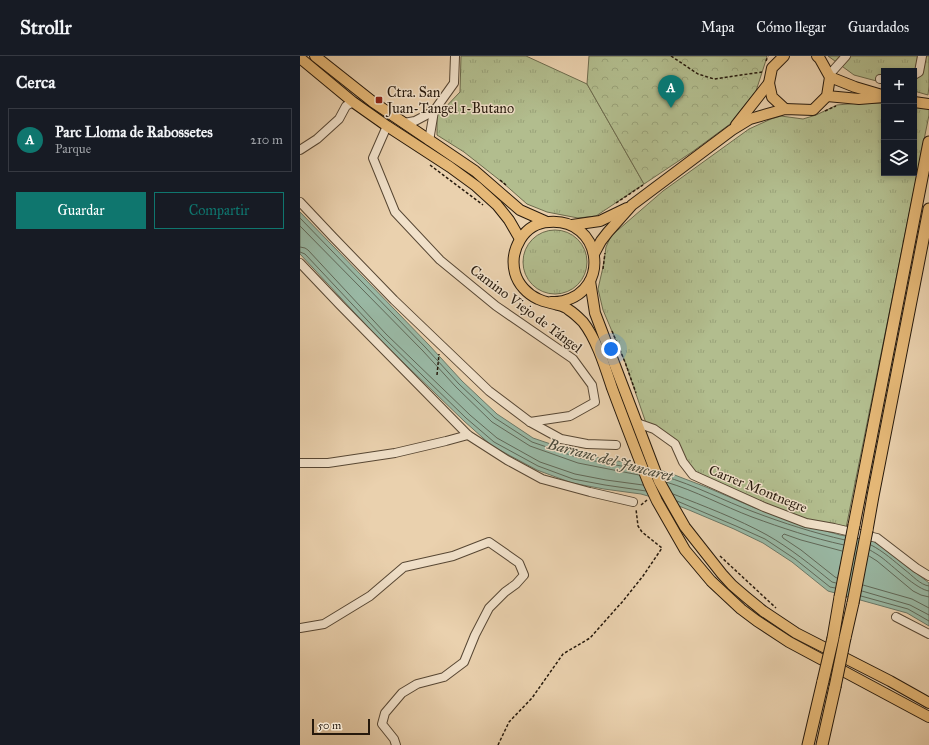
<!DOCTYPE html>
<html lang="es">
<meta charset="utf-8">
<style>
:root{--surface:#171b24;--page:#242831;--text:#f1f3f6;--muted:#9ea1a6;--line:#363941;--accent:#0f766e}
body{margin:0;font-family:"IM FELL Great Primer",serif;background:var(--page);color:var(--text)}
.controls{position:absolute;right:12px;top:12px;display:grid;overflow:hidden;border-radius:0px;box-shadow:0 2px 6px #0003}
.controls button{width:36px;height:36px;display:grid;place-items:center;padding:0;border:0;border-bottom:1px solid var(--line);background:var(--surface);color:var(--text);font:20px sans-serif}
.scale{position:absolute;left:12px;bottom:10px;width:58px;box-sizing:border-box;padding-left:4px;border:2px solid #26190c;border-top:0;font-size:11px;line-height:14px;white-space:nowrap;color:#26190c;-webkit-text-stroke:3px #f1e1ca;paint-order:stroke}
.you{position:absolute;left:311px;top:293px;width:14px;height:14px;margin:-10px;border:3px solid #fff;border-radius:50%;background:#1a73e8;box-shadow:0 0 0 6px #1a73e833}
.badge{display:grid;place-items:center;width:26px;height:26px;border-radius:50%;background:var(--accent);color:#fff;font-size:13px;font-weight:700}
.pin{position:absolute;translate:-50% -33px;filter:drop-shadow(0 1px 2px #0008)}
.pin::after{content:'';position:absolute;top:21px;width:14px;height:12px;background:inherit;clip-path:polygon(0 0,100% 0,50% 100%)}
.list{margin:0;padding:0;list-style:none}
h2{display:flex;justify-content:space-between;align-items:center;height:52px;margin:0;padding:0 16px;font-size:17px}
h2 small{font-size:13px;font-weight:400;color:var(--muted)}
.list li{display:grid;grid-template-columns:26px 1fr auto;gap:12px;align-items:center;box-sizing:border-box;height:64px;margin:0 8px 8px;padding:0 8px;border:1px solid var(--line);border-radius:0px}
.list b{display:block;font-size:15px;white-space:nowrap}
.list p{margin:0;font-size:13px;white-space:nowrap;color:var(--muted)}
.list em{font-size:13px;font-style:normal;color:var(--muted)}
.actions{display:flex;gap:8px;padding:12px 16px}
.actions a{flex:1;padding:9px 0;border:1px solid var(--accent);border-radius:0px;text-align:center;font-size:14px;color:var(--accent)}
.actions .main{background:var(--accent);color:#fff}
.icon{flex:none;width:22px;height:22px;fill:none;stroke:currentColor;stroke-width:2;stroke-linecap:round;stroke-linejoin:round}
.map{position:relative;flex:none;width:629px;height:689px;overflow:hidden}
header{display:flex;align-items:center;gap:24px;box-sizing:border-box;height:56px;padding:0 20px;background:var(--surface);border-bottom:1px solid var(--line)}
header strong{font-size:19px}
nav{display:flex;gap:22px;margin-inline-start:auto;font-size:14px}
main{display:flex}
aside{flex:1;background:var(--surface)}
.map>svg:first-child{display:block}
.grass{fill:url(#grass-tufts);stroke:#6c6b4d}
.park{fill:url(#park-crowns);stroke:#6c6b4d}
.water{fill:#99b8a4;stroke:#6b7867}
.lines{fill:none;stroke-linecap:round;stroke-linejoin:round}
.shore{stroke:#606858;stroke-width:1}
.minor-casing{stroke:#574734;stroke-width:10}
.major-casing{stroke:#26190c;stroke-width:12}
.highway-casing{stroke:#26190c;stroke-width:13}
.path{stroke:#26190c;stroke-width:1.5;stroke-dasharray:3 2;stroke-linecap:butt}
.minor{stroke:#f1e1ca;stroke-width:8}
.major{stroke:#e5b877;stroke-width:10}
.highway{stroke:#e5b877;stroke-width:11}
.highway-bridge-casing{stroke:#26190c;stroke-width:13;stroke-linecap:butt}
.highway-bridge{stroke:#e5b877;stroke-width:11}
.poi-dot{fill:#8f2418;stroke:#f1e1ca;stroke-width:1.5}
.labels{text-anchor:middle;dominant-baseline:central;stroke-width:3;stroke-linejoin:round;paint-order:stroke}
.poi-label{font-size:14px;fill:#26190c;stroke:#f1e1ca;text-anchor:start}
.street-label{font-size:14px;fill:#26190c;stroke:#f1e1ca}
.water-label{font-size:15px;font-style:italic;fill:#48493a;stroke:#f1e1ca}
</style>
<header>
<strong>Strollr</strong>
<nav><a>Mapa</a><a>Cómo llegar</a><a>Guardados</a></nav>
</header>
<main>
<aside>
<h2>Cerca<small></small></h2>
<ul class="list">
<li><span class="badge">A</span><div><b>Parc Lloma de Rabossetes</b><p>Parque</p></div><em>210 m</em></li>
</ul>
<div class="actions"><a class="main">Guardar</a><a>Compartir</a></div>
</aside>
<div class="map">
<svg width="629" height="689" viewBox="0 0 629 689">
<defs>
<pattern id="grass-tufts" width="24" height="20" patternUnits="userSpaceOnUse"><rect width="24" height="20" fill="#b2bd8e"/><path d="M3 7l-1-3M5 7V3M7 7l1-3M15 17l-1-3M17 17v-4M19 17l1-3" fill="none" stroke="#99a279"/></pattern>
<pattern id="park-crowns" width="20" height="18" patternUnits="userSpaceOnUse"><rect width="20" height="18" fill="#b2bd8e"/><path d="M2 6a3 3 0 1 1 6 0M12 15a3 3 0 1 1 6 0" fill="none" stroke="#99a279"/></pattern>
</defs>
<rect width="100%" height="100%" fill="#ead1ae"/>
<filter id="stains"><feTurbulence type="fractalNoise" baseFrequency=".005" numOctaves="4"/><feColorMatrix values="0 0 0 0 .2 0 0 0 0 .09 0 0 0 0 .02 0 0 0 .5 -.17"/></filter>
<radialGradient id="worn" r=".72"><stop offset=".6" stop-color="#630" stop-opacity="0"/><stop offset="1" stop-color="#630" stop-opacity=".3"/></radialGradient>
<g class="grass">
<polygon points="161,0 226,0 287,28 344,128 296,160 278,162 247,156 227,148 202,126 164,96 137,79 137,60 160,36"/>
<polygon points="528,0 629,0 629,30 628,39 614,35 614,15 584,15 584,27 554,19"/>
<polygon points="559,47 584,47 584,117 614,117 614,49 629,53 629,59 546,472 506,465 393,419 375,388 347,370 325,306 303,254 298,233 303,211 306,191 311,180 363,135 449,73 471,63 481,60 503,63 516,59 537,49"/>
<circle cx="255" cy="206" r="32"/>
</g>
<polygon class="park" points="289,0 466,0 467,1 456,35 430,68 392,96 344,128 287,28"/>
<polygon class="water" points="0,156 129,289 162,325 197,358 233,382 280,398 350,411 372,418 406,431 455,452 505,469 540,479 573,485 585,493 629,527 629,570 607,557 528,535 492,506 463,487 434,473 389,454 369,446 341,438 304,433 272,427 237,414 192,390 164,365 80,284 0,198"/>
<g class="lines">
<g class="shore">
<polyline points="0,162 126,292 159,328 195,362 232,386 279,402 337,413"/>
<polyline points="0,170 123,295 156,331 192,366 230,390 278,407 339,419"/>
<polyline points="0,191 5,192 8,194 86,278 170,359 197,382 240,406 275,418 306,424 343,429"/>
<polyline points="0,196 5,198 83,281 166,362 194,386 238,410 273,423 305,429 346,435"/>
<path d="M363 420C395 429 424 445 454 456 483 467 514 477 545 484"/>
<path d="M366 426C396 435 423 450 452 461 482 472 512 482 544 489"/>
<path d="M373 438C404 450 438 463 467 479 490 492 511 509 532 526L536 527"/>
<polyline points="377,445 436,470 465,483 495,503 530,531 535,532"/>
<path d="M571 489C583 495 594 505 605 514 612 519 620 529 629 530"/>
<path d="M570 494C573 496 577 498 581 501 592 509 617 534 629 535"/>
<polyline points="569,500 577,505 613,535 621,539 629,541"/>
<polyline points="537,522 535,521 501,494 483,482 482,480 484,478 501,484 542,495"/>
<polyline points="563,529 612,543 629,552"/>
<polyline points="562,535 610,549 629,559"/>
<polyline points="561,540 608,553 629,565"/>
</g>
<g class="minor-casing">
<g id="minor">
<polyline points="529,19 546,0"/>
<polyline points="614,19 619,16 622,0"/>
<polyline points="580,23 584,23"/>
<polyline points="104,67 115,65 134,55 154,27 155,0"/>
<polyline points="87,70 73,102 95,156 140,204 196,250 273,303 292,329 295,346 270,360 230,366"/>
<polyline points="129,85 134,55"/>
<polyline points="0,94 17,83 39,63 46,50 53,46"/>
<polyline points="0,146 33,181 94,244 189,335 230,366 261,383 287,388 316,389"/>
<polyline points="0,207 40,249 168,379 207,404 242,423 290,436 333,446"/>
<polyline points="337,367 354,373 375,388 383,406 393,419 464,451 506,467 534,472 577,482 616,512 629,520"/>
<polyline points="0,407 28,407 95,397 146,385 168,379"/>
<polyline points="596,561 629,578"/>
<polyline points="0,572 24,568 70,540 104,511 153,500 189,486 219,507 224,519 216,528 205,536 189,552 175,579 164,606 144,621 117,628 102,637 85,657 82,668 94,683 96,689"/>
</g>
</g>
<g class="major-casing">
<g id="major">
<polyline points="15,0 73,46 175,115 220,154 247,166"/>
<polyline points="0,2 53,46 87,70 150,111 176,130 197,149 209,164 220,183"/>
<polyline points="530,21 555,31 582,39"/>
<polyline points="469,27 472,41 485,53"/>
<polyline points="527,40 559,43 584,41"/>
<polyline points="614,46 629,48"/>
<polyline points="436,69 469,27 472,12 484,0"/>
<polyline points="272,169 300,165 327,152"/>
<polyline points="294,198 301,185 308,176 332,149 432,74 450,63 485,53 513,54 527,40 530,21 520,3 517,0"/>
<polyline points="290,225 295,257 359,425 373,450 385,471 396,485 422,518 432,529 446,541 463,555 496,577 590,625 629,647"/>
<path d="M251 246C255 246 259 246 263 245 311 234 302 162 249 166 224 167 209 194 215 217 218 228 227 238 238 243 244 246 252 247 258 249 262 250 266 251 269 254 274 257 279 262 283 266 297 284 305 311 312 332 324 364 336 396 349 428L357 445 385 494 411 525 441 553 457 565 489 586 629 661"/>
</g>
</g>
<g class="highway-casing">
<g id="highway">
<polyline points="554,469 629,86"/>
<polyline points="567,474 573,440 629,153"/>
<polyline points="533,582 540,541"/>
<polyline points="545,582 553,547"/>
<polyline points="508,689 523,625"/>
<polyline points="522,689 535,631"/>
</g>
</g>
<g class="path">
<polyline points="371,0 398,18 414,23 462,16"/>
<polyline points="466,5 468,0"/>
<polyline points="525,55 536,50"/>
<polyline points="130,109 183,149"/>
<polyline points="200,124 206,129"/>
<polyline points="316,147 343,129"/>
<polyline points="303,213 305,197"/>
<polyline points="312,275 325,306 336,337"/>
<polyline points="137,319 139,298"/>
<polyline points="341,449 347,444"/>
<polyline points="420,500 476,552"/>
<polyline points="198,689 209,666 232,642 263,598 290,582 323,545 343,520 362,492 342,476 338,470 336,453"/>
</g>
<use href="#minor" class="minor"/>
<use href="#major" class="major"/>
<use href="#highway" class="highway"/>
<g class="highway-bridge-casing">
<g id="highway-bridge">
<polyline points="540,541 554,469"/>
<polyline points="553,547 567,474"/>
<polyline points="523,625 533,582"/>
<polyline points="535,631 545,582"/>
</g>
</g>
<use href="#highway-bridge" class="highway-bridge"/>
</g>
<rect class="poi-dot" x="75" y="40" width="8" height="8" rx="2"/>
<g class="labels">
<g class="poi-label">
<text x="87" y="36">Ctra. San<tspan x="87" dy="16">Juan-Tangel 1-Butano</tspan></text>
</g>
<g class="street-label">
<text transform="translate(226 253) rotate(37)">Camino Viejo de Tángel</text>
<text transform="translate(458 433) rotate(22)">Carrer Montnegre</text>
</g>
<g class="water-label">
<text transform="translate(310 404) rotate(15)">Barranc del Juncaret</text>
</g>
</g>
<rect width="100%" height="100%" filter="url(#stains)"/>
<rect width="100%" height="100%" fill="url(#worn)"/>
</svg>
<div class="controls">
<button>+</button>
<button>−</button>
<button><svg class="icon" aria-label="layers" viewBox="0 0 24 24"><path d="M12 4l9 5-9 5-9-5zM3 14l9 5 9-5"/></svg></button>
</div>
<div class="scale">50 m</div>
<div class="you"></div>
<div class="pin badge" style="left:371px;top:52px">A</div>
</div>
</main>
